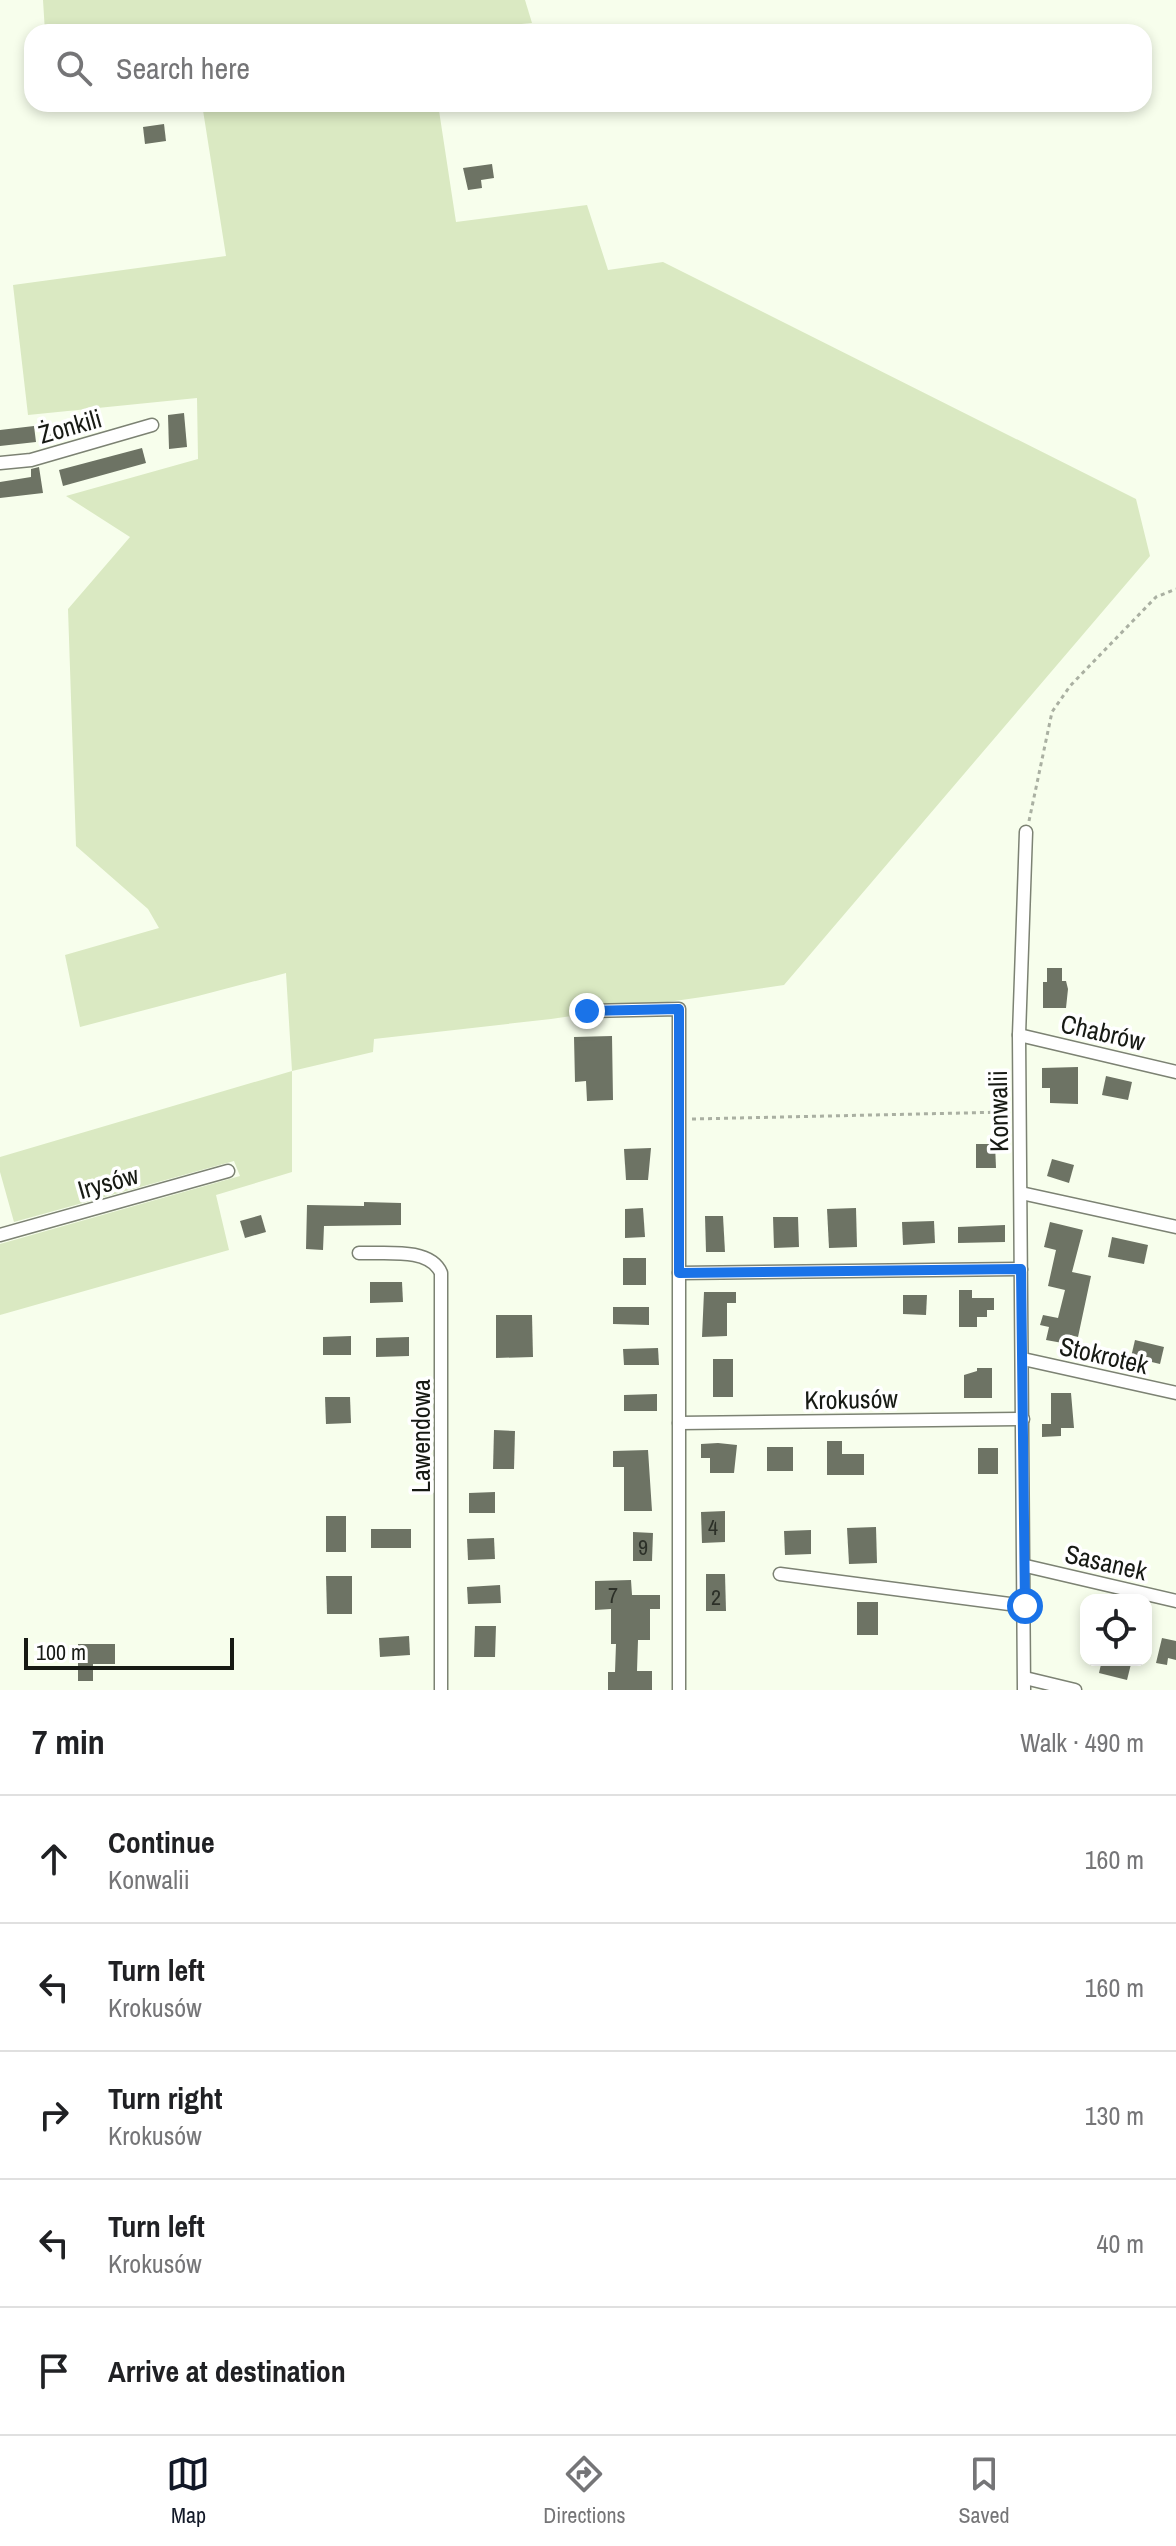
<!DOCTYPE html>
<meta charset="utf-8">
<style>
:root{--surface:#fff;--page:#f2f2f2;--text:#202124;--muted:#757577;--line:#e0e0e0;--accent:#111827}
body{margin:0;font-family:"Archivo Narrow",sans-serif;background:var(--page);color:var(--text)}
.controls{position:absolute;right:24px;bottom:24px;display:grid;overflow:hidden;border-radius:16px;box-shadow:0 4px 12px #0003}
.controls button{width:72px;height:72px;display:grid;place-items:center;padding:0;border:0;border-bottom:2px solid var(--line);background:var(--surface);color:var(--text);font:40px sans-serif}
.scale{position:absolute;left:24px;bottom:20px;width:210px;box-sizing:border-box;padding-left:8px;border:4px solid #171a14;border-top:0;font-size:22px;line-height:28px;white-space:nowrap;color:#171a14;-webkit-text-stroke:6px #fff;paint-order:stroke}
.stop{position:absolute;width:24px;height:24px;margin:-18px;border:6px solid #1a73e8;border-radius:50%;background:#fff}
.stop.end{background:#1a73e8;border-color:#fff;box-shadow:0 2px 8px #0008}
.list{margin:0;padding:0;list-style:none}
h2{display:flex;justify-content:space-between;align-items:center;height:104px;margin:0;padding:0 32px;font-size:34px}
h2 small{font-size:26px;font-weight:400;color:var(--muted)}
.list li{display:grid;grid-template-columns:52px 1fr auto;gap:24px;align-items:center;box-sizing:border-box;height:128px;padding:0 32px;border-top:2px solid var(--line)}
.list b{display:block;font-size:30px;white-space:nowrap}
.list p{margin:0;font-size:26px;white-space:nowrap;color:var(--muted)}
.list em{font-size:26px;font-style:normal;color:var(--muted)}
.icon{flex:none;width:44px;height:44px;fill:none;stroke:currentColor;stroke-width:2;stroke-linecap:round;stroke-linejoin:round}
.map{position:relative;flex:none;width:1176px;height:1690px;overflow:hidden}
.search{position:absolute;background:var(--surface);box-shadow:0 4px 12px #0003;left:24px;right:24px;top:24px;height:88px;display:flex;align-items:center;gap:20px;box-sizing:border-box;padding:0 28px;border-radius:24px;color:var(--muted);font-size:30px}
.sheet{height:744px;background:var(--surface)}
nav{display:flex;justify-content:space-around;align-items:center;box-sizing:border-box;height:112px;border-top:2px solid var(--line);background:var(--surface);font-size:22px;color:var(--muted)}
nav a{display:grid;justify-items:center;gap:4px}
nav .on{color:var(--accent)}
.map>svg:first-child{display:block}
.green{fill:#dae9c2}
.building{fill:#6d7364}
.lines{fill:none;stroke-linecap:round;stroke-linejoin:round}
.street-casing{stroke:#7c8273;stroke-width:15}
.path{stroke:#aab0a2;stroke-width:3;stroke-dasharray:4 4;stroke-linecap:butt}
.street{stroke:#fff;stroke-width:12}
.route{stroke:#1a73e8;stroke-width:10}
.labels{text-anchor:middle;dominant-baseline:central;stroke-width:7;stroke-linejoin:round;paint-order:stroke}
.number-label{font-size:22px;fill:#2c3028}
.street-label{font-size:26px;fill:#171a14;stroke:#fff}
</style>
<div class="map">
<svg width="1176" height="1690" viewBox="0 0 1176 1690">
<rect width="100%" height="100%" fill="#f7feec"/>
<g class="green">
<polygon points="43,0 525,0 532,23 439,32 45,32"/>
<polygon points="202,104 438,104 456,222 587,205 608,270 663,262 1136,499 1150,556 784,985 551,1019 374,1039 373,1052 292,1071 292,1172 216,1195 229,1250 0,1315 0,1244 240,1176 234,1161 14,1222 0,1172 0,1157 292,1071 286,973 80,1027 65,955 159,928 148,909 76,846 68,609 130,537 66,496 198,459 197,398 28,415 13,285 226,256"/>
</g>
<g class="building">
<polygon points="164,124 166,141 145,144 143,127"/>
<polygon points="492,164 494,178 481,180 482,188 468,190 463,168"/>
<polygon points="184,413 187,447 169,449 168,415"/>
<polygon points="86,419 87,434 50,440 45,425"/>
<polygon points="34,426 36,442 0,446 0,430"/>
<polygon points="142,448 146,463 63,486 59,470"/>
<polygon points="39,467 43,493 0,498 0,482 31,477 31,469"/>
<polygon points="1047,968 1062,968 1062,981 1066,981 1068,989 1066,1008 1043,1008 1043,982 1047,982"/>
<polygon points="612,1036 613,1100 587,1101 586,1081 575,1082 574,1037"/>
<polygon points="1078,1067 1078,1104 1050,1103 1050,1088 1042,1088 1042,1068"/>
<polygon points="1106,1076 1132,1082 1128,1100 1102,1095"/>
<polygon points="976,1144 995,1144 996,1168 976,1168"/>
<polygon points="651,1148 648,1180 626,1180 624,1149"/>
<polygon points="1052,1159 1074,1165 1069,1183 1047,1176"/>
<polygon points="364,1202 401,1203 401,1225 324,1226 323,1250 306,1249 307,1205 364,1206"/>
<polygon points="643,1208 645,1237 625,1238 625,1209"/>
<polygon points="856,1208 857,1247 829,1248 827,1209"/>
<polygon points="261,1215 266,1232 245,1238 240,1221"/>
<polygon points="705,1216 723,1216 725,1252 706,1252"/>
<polygon points="773,1217 798,1217 799,1247 774,1248"/>
<polygon points="934,1221 935,1243 903,1245 902,1222"/>
<polygon points="1050,1222 1083,1230 1072,1272 1091,1276 1078,1337 1070,1335 1068,1344 1046,1340 1049,1327 1040,1325 1043,1315 1058,1318 1065,1290 1048,1286 1056,1250 1044,1247"/>
<polygon points="1005,1225 1005,1242 958,1243 958,1227"/>
<polygon points="1112,1237 1148,1245 1144,1264 1108,1257"/>
<rect x="623" y="1258" width="23" height="27"/>
<polygon points="370,1282 402,1282 403,1302 370,1303"/>
<polygon points="959,1290 972,1290 972,1298 994,1298 994,1310 987,1310 987,1317 977,1317 977,1327 959,1327"/>
<polygon points="704,1292 736,1292 736,1303 727,1303 727,1336 702,1337"/>
<polygon points="903,1295 927,1295 926,1315 903,1314"/>
<polygon points="613,1307 649,1307 649,1325 613,1324"/>
<polygon points="496,1315 532,1315 533,1357 496,1358"/>
<polygon points="351,1336 351,1355 323,1355 323,1337"/>
<polygon points="409,1337 409,1356 376,1357 376,1338"/>
<polygon points="1135,1340 1164,1347 1160,1364 1131,1357"/>
<polygon points="658,1348 659,1365 624,1365 623,1349"/>
<rect x="713" y="1359" width="20" height="38"/>
<polygon points="977,1368 992,1368 992,1398 964,1398 964,1375 977,1371"/>
<polygon points="1051,1393 1071,1393 1074,1428 1061,1428 1061,1436 1042,1437 1042,1424 1051,1424"/>
<polygon points="657,1394 657,1411 624,1411 624,1395"/>
<polygon points="325,1397 350,1397 351,1423 326,1424"/>
<polygon points="494,1430 515,1431 514,1469 493,1469"/>
<polygon points="827,1441 842,1441 842,1454 864,1454 864,1475 827,1475"/>
<polygon points="718,1443 737,1445 734,1473 710,1473 710,1458 701,1458 701,1444"/>
<rect x="767" y="1447" width="26" height="24"/>
<rect x="978" y="1448" width="20" height="26"/>
<polygon points="648,1450 652,1511 624,1511 624,1467 613,1467 613,1451"/>
<polygon points="495,1492 495,1513 469,1513 469,1493"/>
<polygon points="725,1511 725,1542 702,1543 701,1512"/>
<rect x="326" y="1516" width="20" height="36"/>
<polygon points="876,1527 877,1563 849,1564 847,1528"/>
<rect x="371" y="1529" width="40" height="19"/>
<polygon points="811,1530 811,1554 785,1555 784,1531"/>
<polygon points="633,1532 653,1533 652,1561 633,1561"/>
<polygon points="494,1538 495,1559 468,1560 467,1539"/>
<polygon points="706,1574 725,1574 726,1611 706,1611"/>
<polygon points="326,1576 352,1576 352,1614 327,1614"/>
<polygon points="631,1580 632,1595 660,1595 660,1609 650,1609 650,1640 638,1640 637,1671 652,1671 652,1690 608,1690 608,1672 615,1672 616,1644 611,1644 611,1609 595,1610 595,1581"/>
<polygon points="500,1585 501,1603 468,1604 467,1587"/>
<rect x="857" y="1602" width="21" height="33"/>
<polygon points="475,1626 496,1626 495,1657 474,1657"/>
<polygon points="409,1636 410,1655 380,1657 379,1638"/>
<polygon points="1162,1638 1176,1641 1176,1660 1168,1658 1167,1665 1156,1663"/>
<polygon points="78,1644 115,1644 115,1664 93,1664 93,1681 78,1681"/>
<polygon points="1102,1660 1132,1660 1127,1680 1099,1673"/>
</g>
<g class="lines">
<g class="street-casing">
<g id="street">
<polyline points="0,463 31,460 152,425"/>
<polyline points="587,1011 679,1009 679,1690"/>
<polyline points="1019,1035 1176,1072"/>
<polyline points="1021,1193 1176,1227"/>
<polyline points="0,1235 228,1171"/>
<path d="M359 1253C384 1254 430 1247 441 1273V1690"/>
<polyline points="679,1273 1021,1269"/>
<polyline points="1023,1359 1176,1393"/>
<polyline points="679,1423 1023,1419"/>
<polyline points="1026,1566 1176,1601"/>
<polyline points="780,1574 1025,1606"/>
<polyline points="1025,1678 1075,1690"/>
<polyline points="1024,1690 1019,1035 1026,832"/>
</g>
</g>
<g class="path">
<polyline points="1029,821 1052,712 1070,686 1156,597 1176,589"/>
<polyline points="692,1119 1008,1112"/>
</g>
<use href="#street" class="street"/>
</g>
<g class="lines">
<polyline class="route" points="587,1011 679,1009 679,1273 1021,1269 1025,1606"/>
</g>
<g class="labels">
<g class="number-label">
<text x="713" y="1527">4</text>
<text x="643" y="1547">9</text>
<text x="613" y="1595">7</text>
<text x="716" y="1597">2</text>
</g>
<g class="street-label">
<text transform="translate(70 426) rotate(-16)">Żonkili</text>
<text transform="translate(1103 1032) rotate(13)">Chabrów</text>
<text transform="translate(998 1111) rotate(-91)">Konwalii</text>
<text transform="translate(108 1182) rotate(-16)">Irysów</text>
<text transform="translate(1104 1355) rotate(13)">Stokrotek</text>
<text transform="translate(851 1399) rotate(-1)">Krokusów</text>
<text transform="translate(420 1436) rotate(-90)">Lawendowa</text>
<text transform="translate(1106 1562) rotate(13)">Sasanek</text>
</g>
</g>
</svg>
<div class="controls">
<button><svg class="icon" aria-label="locate" viewBox="0 0 24 24"><circle cx="12" cy="12" r="6"/><path d="M12 2v4M12 18v4M2 12h4M18 12h4"/></svg></button>
</div>
<div class="scale">100 m</div>
<div class="stop" style="left:1025px;top:1606px"></div>
<div class="stop end" style="left:587px;top:1011px"></div>
<div class="search"><svg class="icon" aria-label="search" viewBox="0 0 24 24"><circle cx="10" cy="10" r="6"/><path d="M15 15l6 6"/></svg>Search here</div>
</div>
<section class="sheet">
<h2>7 min<small>Walk · 490 m</small></h2>
<ul class="list">
<li><svg class="icon" aria-label="ahead" viewBox="0 0 24 24"><path d="M12 20V5M6 11l6-6 6 6"/></svg><div><b>Continue</b><p>Konwalii</p></div><em>160 m</em></li>
<li><svg class="icon" aria-label="left" viewBox="0 0 24 24"><path d="M17 20v-9H6M10 6l-5 5 5 5"/></svg><div><b>Turn left</b><p>Krokusów</p></div><em>160 m</em></li>
<li><svg class="icon" aria-label="right" viewBox="0 0 24 24"><path d="M7 20v-9h11M14 6l5 5-5 5"/></svg><div><b>Turn right</b><p>Krokusów</p></div><em>130 m</em></li>
<li><svg class="icon" aria-label="left" viewBox="0 0 24 24"><path d="M17 20v-9H6M10 6l-5 5 5 5"/></svg><div><b>Turn left</b><p>Krokusów</p></div><em>40 m</em></li>
<li><svg class="icon" aria-label="arrive" viewBox="0 0 24 24"><path d="M6 21V4h12l-3 4 3 4H6"/></svg><div><b>Arrive at destination</b></div></li>
</ul>
</section>
<nav>
<a class="on"><svg class="icon" aria-label="map" viewBox="0 0 24 24"><path d="M3 6l6-2 6 2 6-2v14l-6 2-6-2-6 2zM9 4v14M15 6v14"/></svg>Map</a>
<a><svg class="icon" aria-label="directions" viewBox="0 0 24 24"><path d="M12 3l9 9-9 9-9-9zM9 14v-3h6M13 9l2 2-2 2"/></svg>Directions</a>
<a><svg class="icon" aria-label="saved" viewBox="0 0 24 24"><path d="M7 4h10v16l-5-4-5 4z"/></svg>Saved</a>
</nav>
